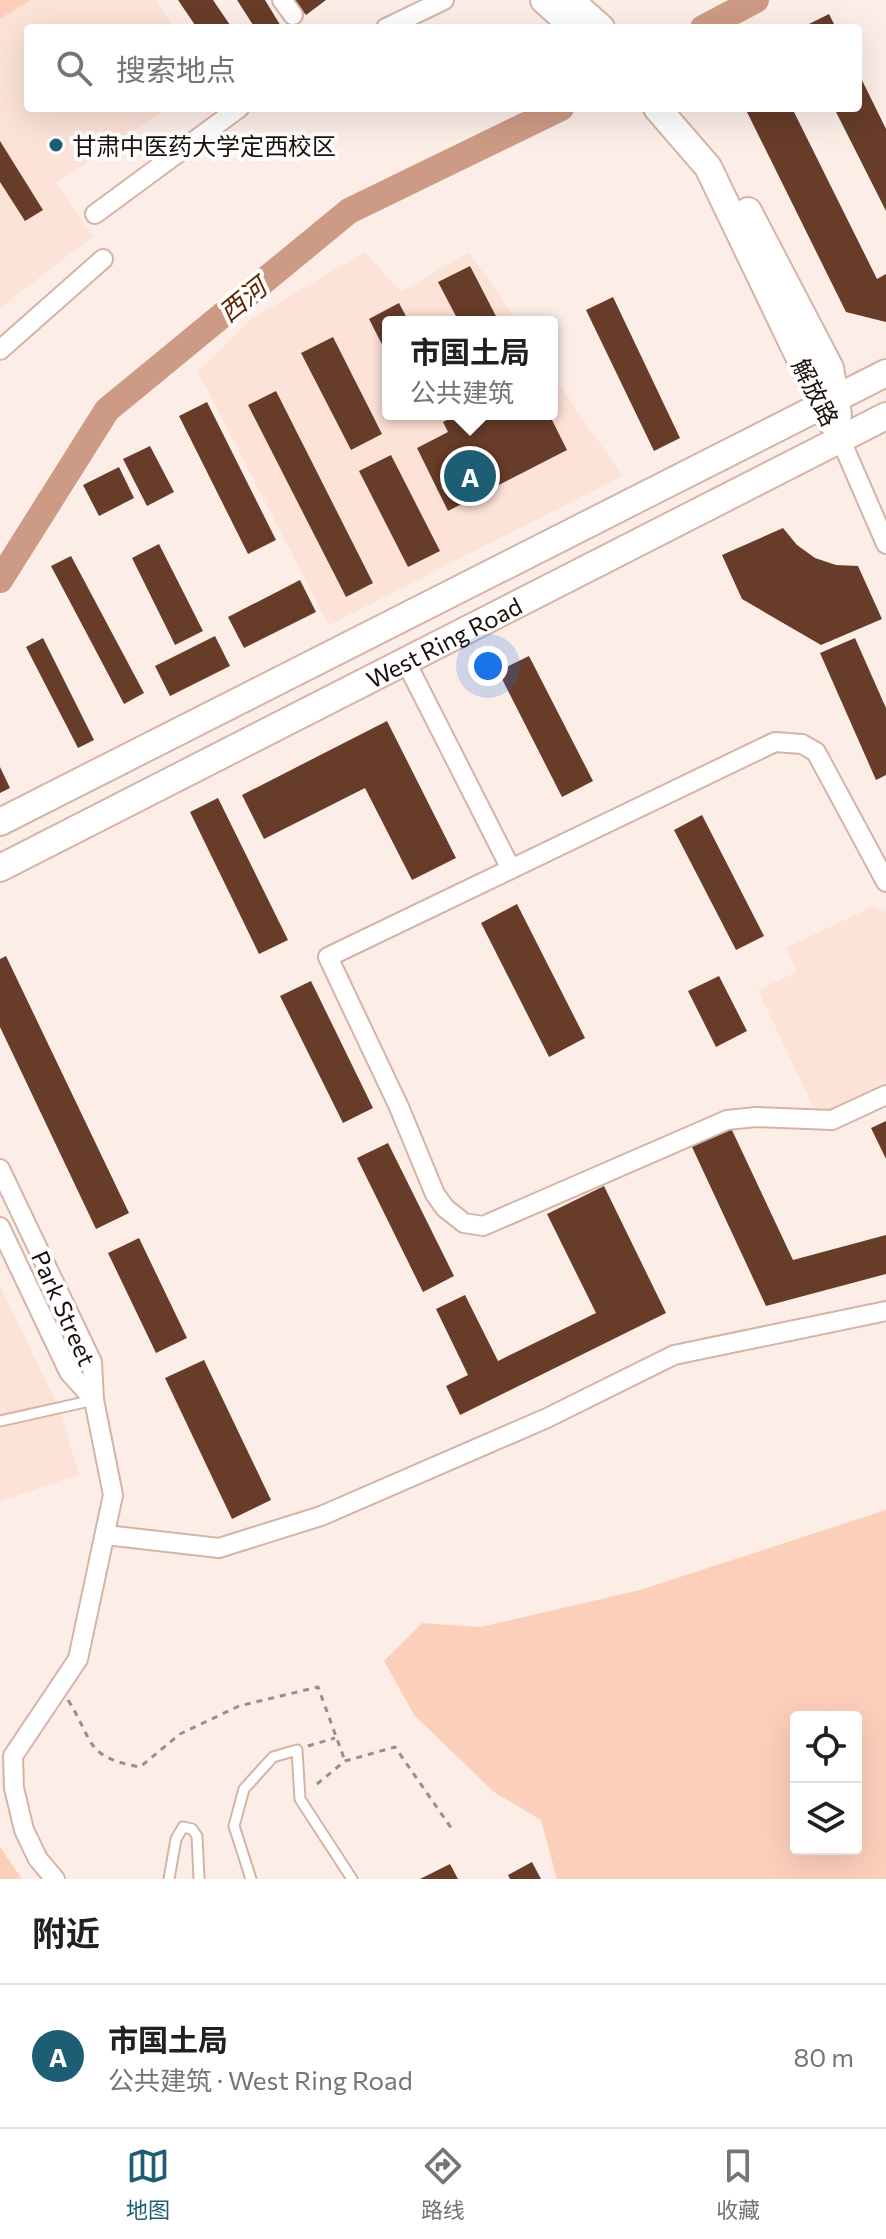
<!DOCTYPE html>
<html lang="zh">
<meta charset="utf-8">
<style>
:root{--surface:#fff;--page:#f6f6f6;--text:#202124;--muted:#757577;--line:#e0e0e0;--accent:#1e5e74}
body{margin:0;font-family:Commissioner,"Noto Sans SC",sans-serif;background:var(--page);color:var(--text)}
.controls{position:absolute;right:24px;bottom:24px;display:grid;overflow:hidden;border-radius:8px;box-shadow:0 8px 32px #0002}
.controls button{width:72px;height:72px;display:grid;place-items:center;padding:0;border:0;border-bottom:2px solid var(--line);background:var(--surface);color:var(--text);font:40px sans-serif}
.you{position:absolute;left:488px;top:666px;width:28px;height:28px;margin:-20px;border:6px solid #fff;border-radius:50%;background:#1a73e8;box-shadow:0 0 0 12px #1a73e833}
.badge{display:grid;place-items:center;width:52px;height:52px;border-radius:50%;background:var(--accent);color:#fff;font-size:26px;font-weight:700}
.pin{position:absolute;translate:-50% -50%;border:4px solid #fff;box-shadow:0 2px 8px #0006}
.popup{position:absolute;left:382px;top:316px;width:176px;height:104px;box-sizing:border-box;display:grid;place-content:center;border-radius:8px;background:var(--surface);filter:drop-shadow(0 2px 6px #0005);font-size:26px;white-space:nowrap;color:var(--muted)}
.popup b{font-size:30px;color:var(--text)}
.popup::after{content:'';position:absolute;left:50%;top:100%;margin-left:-16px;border:16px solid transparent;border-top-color:var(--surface)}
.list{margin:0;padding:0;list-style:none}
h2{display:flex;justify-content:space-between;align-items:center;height:104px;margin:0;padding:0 32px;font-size:34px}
h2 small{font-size:26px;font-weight:400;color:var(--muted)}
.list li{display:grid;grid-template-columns:52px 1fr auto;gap:24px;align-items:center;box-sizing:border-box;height:144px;padding:0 32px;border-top:2px solid var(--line)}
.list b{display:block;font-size:30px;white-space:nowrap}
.list p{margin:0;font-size:26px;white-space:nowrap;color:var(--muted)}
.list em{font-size:26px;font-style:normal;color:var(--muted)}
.icon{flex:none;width:44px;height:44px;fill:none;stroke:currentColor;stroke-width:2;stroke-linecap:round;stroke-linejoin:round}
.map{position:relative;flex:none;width:886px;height:1879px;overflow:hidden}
.search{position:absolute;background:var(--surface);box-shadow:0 8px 32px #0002;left:24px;right:24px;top:24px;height:88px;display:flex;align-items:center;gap:20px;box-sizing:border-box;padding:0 28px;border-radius:8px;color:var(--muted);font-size:30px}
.sheet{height:248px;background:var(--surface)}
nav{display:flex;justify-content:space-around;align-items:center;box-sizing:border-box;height:112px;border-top:2px solid var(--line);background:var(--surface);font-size:22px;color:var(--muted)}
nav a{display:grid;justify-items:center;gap:4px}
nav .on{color:var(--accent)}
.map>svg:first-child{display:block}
.built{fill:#fce2d7}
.green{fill:#fccfbb;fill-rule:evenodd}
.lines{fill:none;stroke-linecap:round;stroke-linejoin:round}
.river{stroke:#cd9b85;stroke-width:26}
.building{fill:#673c29}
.lane-casing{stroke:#d6b4a5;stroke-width:13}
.street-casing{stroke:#d6b4a5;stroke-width:22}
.secondary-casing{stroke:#d6b4a5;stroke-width:30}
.path{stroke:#9b8e88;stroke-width:3;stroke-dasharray:6 6;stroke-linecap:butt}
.lane{stroke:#fff;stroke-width:9}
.street{stroke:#fff;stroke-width:18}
.secondary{stroke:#fff;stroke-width:26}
.poi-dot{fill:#1e5e74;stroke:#fefefe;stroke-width:3}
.labels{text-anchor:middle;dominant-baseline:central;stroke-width:8;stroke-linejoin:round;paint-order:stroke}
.poi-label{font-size:24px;fill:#1a0f0a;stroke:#fefefe;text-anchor:start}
.street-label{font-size:24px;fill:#1a0f0a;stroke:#fefefe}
.water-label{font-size:26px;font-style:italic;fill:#622502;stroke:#fefefe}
</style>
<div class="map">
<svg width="886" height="1879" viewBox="0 0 886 1879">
<rect width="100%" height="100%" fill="#fcede7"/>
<g class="built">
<polygon points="0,0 156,0 174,28 28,28 28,108 169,108 56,183 93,236 0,308"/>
<polygon points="365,252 401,292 469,252 517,322 388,322 388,414 552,414 552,374 622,476 329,625 198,372 251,319"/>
<polygon points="872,907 886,912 886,1082 817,1115 758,990 797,972 786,948"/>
<polygon points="0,1286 58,1406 79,1474 0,1502"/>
</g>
<g class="green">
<polygon points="0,0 31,0 0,19"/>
<path d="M886 1510V1879H557L541 1820 494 1792 414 1715 384 1661 422 1623 481 1627 640 1590ZM856 1717V1849H796V1717Z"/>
<polygon points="0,1847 22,1879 0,1879"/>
</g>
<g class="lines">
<g class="river">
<polyline points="703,28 756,0"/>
<polyline points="0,580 107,410 349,211 561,108"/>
</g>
</g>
<g class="building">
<polygon points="178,0 213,0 232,28 197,28"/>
<polygon points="237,0 265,0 282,28 255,28"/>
<polygon points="294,0 326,0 306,15"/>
<polygon points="829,14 836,28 801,28"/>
<polygon points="858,72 886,129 886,211 834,108 858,108"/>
<polygon points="745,108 792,108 877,279 886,274 886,322 846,312"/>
<polygon points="0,141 43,210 25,221 0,182"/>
<polygon points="470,266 499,322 459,322 438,282"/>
<polygon points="613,297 680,438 654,451 586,310"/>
<polygon points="399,303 409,322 388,322 388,356 369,319"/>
<polygon points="333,337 382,434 351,450 301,353"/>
<polygon points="276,391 373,583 346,597 248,405"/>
<polygon points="207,402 276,540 248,554 179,416"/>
<polygon points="459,414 549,414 567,450 448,511 417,448 448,432 443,422"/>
<polygon points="150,446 174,492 147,506 123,459"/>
<polygon points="391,455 440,551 408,567 359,471"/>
<polygon points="119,467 134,498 99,516 83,485"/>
<polygon points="783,528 797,545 815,558 836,565 858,566 882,619 821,645 742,599 722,555"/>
<polygon points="159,544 203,631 175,645 132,558"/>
<polygon points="71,556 144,693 124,704 51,566"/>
<polygon points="300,580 316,612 244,648 228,617"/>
<polygon points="215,636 230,666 170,696 155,666"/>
<polygon points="43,638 94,740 78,748 26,647"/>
<polygon points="855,638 886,708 886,775 876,780 820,653"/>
<polygon points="529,656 593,781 562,797 498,671"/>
<polygon points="387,721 456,858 412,880 365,788 264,839 242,795"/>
<polygon points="0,767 10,788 0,793"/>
<polygon points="218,798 288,940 259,954 190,812"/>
<polygon points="702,815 764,936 736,950 674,830"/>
<polygon points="517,904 585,1038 549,1057 481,923"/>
<polygon points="6,956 129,1213 96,1229 0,1027 0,959"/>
<polygon points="719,976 747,1031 716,1047 688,991"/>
<polygon points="311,981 373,1108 343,1123 280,996"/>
<polygon points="886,1121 886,1159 871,1128"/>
<polygon points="731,1128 793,1260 886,1235 886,1274 766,1306 692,1147"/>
<polygon points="388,1143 454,1276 423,1292 357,1158"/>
<polygon points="604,1186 666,1313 460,1415 446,1386 468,1375 436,1309 465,1295 498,1361 596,1313 547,1214"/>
<polygon points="139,1238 187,1338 156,1353 108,1253"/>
<polygon points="204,1360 271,1500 232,1519 165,1378"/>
<polygon points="532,1862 541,1879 510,1879 508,1875"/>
<polygon points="450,1864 458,1879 420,1879"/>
</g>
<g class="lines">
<g class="lane-casing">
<g id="lane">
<polyline points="0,1421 94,1400"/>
<polyline points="169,1879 176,1839 183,1827 192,1829 197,1836 199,1879"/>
<polyline points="251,1879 234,1826 244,1789 273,1757 297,1750 300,1799 352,1879"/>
</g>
</g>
<g class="street-casing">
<g id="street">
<polyline points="282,0 293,15"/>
<polyline points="386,28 444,0"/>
<polyline points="95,214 239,108"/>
<polyline points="0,350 103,259"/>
<polyline points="840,438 886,544"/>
<polyline points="405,660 511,869"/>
<polyline points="886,882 816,752 802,744 775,742 328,957 399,1107 435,1194 445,1208 464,1223 483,1226 727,1120 756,1117 832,1120 886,1095"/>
<polyline points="0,1169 92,1362 94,1400 113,1495 78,1659 13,1756 14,1788 24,1830 38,1859 55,1879"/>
<polyline points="0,1227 69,1372 94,1400"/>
<polyline points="106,1535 219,1548 321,1516 547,1418 674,1355 886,1311"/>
</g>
</g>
<g class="secondary-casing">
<g id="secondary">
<polyline points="544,0 575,28"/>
<polyline points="570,0 601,28"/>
<polyline points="657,108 708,167 830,421"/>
<polyline points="748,211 830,368 838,415"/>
<polyline points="0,822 886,373"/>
<path id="s1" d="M0 868 886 416"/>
</g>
</g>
<g class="path">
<path d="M68 1700C94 1741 84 1757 140 1767L180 1734 239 1706 318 1687 345 1761"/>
<polyline points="308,1746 335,1738"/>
<polyline points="317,1784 345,1761 395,1747 454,1832"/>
</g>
<use href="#lane" class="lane"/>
<use href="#street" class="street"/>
<use href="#secondary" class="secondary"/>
</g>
<circle class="poi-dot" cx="56" cy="145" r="8"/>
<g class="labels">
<g class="poi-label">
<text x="72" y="145">甘肃中医药大学定西校区</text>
</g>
<g class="street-label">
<text transform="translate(816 392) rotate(63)">解放路</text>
<text stroke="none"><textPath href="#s1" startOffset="498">West Ring Road</textPath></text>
<text transform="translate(64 1308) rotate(66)">Park Street</text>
</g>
<g class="water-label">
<text transform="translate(242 299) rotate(-39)">西河</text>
</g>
</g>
</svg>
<div class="controls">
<button><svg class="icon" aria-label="locate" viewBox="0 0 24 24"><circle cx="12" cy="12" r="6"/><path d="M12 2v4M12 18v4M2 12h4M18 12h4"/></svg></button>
<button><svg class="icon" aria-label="layers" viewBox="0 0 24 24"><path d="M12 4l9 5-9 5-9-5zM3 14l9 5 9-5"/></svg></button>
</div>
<div class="you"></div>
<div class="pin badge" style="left:470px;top:476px">A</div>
<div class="popup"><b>市国土局</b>公共建筑</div>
<div class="search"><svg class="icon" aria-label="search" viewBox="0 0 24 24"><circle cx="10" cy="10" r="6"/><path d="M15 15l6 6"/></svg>搜索地点</div>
</div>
<section class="sheet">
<h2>附近<small></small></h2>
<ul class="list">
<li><span class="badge">A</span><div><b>市国土局</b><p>公共建筑 · West Ring Road</p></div><em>80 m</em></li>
</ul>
</section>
<nav>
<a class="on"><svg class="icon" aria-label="map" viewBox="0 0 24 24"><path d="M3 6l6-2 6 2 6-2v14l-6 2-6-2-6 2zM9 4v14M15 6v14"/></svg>地图</a>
<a><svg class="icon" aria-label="directions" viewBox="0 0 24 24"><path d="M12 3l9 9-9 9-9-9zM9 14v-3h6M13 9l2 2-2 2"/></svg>路线</a>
<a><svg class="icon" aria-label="saved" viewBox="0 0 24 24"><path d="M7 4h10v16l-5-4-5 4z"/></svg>收藏</a>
</nav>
